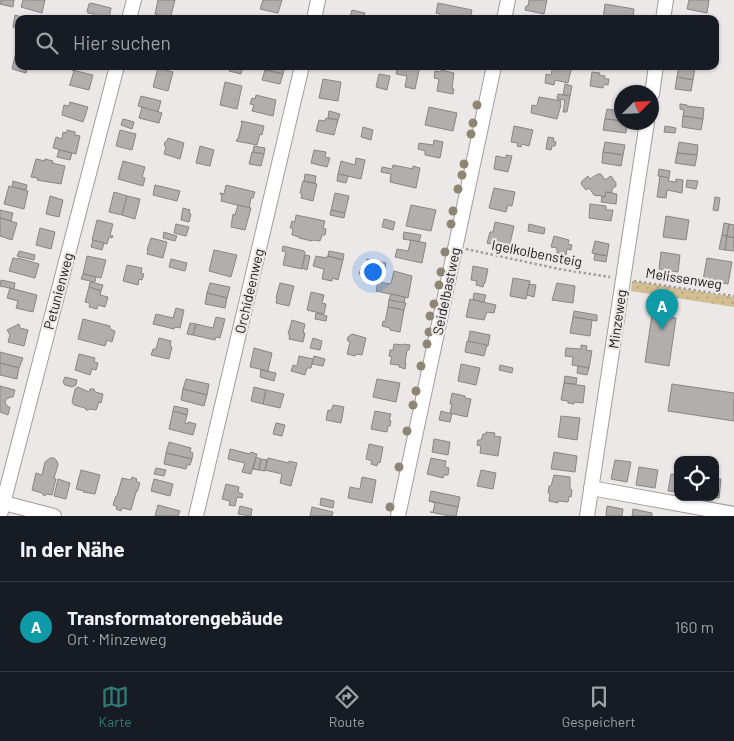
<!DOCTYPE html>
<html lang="de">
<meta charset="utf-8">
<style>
:root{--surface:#171b24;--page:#242831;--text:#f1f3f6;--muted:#9ea1a6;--line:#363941;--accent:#317a76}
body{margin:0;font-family:Barlow,sans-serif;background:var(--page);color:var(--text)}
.controls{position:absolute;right:15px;bottom:15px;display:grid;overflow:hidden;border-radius:10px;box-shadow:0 1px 4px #0004}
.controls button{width:45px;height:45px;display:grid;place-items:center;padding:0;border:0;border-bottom:1px solid var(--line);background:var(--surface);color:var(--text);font:25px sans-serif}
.compass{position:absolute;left:614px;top:85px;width:45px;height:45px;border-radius:50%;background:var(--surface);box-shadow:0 1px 4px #0004;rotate:66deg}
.you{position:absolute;left:372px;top:271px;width:18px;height:18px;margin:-12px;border:4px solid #fff;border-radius:50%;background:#1a73e8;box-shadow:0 0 0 8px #1a73e833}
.badge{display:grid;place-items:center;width:32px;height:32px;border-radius:50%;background:var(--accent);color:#fff;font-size:16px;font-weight:700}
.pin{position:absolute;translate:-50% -41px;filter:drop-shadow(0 1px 2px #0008)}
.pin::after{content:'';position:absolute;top:26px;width:18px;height:15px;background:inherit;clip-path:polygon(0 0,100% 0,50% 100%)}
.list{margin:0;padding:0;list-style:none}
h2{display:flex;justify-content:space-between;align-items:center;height:65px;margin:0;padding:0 20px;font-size:21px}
h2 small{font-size:16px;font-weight:400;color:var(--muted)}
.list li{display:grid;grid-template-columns:32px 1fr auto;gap:15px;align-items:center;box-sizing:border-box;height:90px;padding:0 20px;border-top:1px solid var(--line)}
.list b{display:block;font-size:19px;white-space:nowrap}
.list p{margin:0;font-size:16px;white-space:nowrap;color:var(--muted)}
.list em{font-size:16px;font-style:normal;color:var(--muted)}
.icon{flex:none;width:28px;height:28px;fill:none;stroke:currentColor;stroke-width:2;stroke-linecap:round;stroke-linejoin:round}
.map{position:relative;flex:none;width:734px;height:516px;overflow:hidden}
.search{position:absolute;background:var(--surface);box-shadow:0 1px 4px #0004;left:15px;right:15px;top:15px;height:55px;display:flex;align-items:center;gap:12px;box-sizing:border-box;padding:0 18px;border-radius:10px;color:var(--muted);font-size:19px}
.sheet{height:155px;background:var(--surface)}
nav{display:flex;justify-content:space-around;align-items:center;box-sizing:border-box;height:70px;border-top:1px solid var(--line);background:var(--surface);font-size:14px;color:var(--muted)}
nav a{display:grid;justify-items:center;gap:2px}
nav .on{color:var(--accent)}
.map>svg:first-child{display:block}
.grass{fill:url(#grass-dots)}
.building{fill:#b2aeac;stroke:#898583}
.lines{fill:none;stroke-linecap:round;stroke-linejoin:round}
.street-casing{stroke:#a29d9d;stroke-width:16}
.path{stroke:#a29e9e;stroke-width:2.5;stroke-dasharray:2.5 2.5;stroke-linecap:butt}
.street{stroke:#fff;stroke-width:14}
.tree{fill:#8e8674}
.labels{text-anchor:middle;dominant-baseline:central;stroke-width:4.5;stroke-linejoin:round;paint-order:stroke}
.street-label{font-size:14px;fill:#1c1a1a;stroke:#ede8e8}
</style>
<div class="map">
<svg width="734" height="516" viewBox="0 0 734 516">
<defs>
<pattern id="grass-dots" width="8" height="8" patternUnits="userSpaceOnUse" patternTransform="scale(1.25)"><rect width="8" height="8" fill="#d1be91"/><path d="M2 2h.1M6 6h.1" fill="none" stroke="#b3a37c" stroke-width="1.8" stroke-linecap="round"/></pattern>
</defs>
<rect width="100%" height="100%" fill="#ede8e8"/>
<polygon class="grass" points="632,281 734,297 734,307 631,291"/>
<g class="building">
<polygon points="1,0 14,0 13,7 0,4"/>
<polygon points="23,0 45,0 42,13 21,7"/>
<polygon points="158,0 175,0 170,19 161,19 161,16 155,14"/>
<polygon points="263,0 282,0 278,13 260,9"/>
<polygon points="529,0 547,0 544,14 525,10 526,6 528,6"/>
<polygon points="689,0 709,0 707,13 687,9"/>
<polygon points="91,3 111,8 109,19 93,19 94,14 88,13 87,11 89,4"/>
<polygon points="438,3 472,10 470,19 439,19 440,14 436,13"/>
<polygon points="605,4 634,9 633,19 603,19"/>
<polygon points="352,10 365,13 363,19 350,16"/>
<polygon points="15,15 29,19 19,19 19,31 15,30 16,28 13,27"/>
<polygon points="16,52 19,52 19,66 28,66 26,73 12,69"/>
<polygon points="230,66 243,66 241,74 229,71"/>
<polygon points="266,66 285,66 283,74 265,70"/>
<polygon points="398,66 420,66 415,89 405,87 407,76 396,74"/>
<polygon points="553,66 571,70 568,83 555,80 554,85 545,83 546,74 551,75"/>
<polygon points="679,66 695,68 693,80 677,77"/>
<polygon points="158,68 173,72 168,91 153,87"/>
<polygon points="72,70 93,75 89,90 69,85 70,84 74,71"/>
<polygon points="265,70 283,74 280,84 262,80"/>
<polygon points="441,70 454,73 452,89 454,89 453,94 437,91 439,79 434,78 435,71 441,72"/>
<polygon points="592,72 600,73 599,75 605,76 605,79 609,79 608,85 604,84 603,88 590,86"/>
<polygon points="379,74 390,76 387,90 376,87"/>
<polygon points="677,77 693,80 691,91 675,89"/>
<polygon points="323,79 341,82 338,101 319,98"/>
<polygon points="225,82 242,86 237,109 220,105"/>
<polygon points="565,84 572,86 570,96 563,95"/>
<polygon points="558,94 570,96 567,112 563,112 565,100 557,99"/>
<polygon points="256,95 276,100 273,116 252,111 254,105 250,104 252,98 255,99"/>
<polygon points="141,96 161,101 158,112 138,106"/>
<polygon points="539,97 561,101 560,105 561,105 557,119 531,113 532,105 537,106"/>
<polygon points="70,102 88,107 83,122 62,115 64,105 69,106"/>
<polygon points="680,104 681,104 687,105 687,106 704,108 703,119 683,116 684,110 680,109"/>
<polygon points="142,107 162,113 159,123 139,118"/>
<polygon points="429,107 457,113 453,131 425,125"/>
<polygon points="607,109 622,111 622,121 605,119"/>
<polygon points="329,111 340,114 338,120 328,118"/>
<polygon points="683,116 703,119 701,130 682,127"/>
<polygon points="326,118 338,120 334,135 316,131 319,120 325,121"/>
<polygon points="123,119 134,122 132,129 121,125"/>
<polygon points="605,119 622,121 622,122 627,122 626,133 603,130"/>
<polygon points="241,121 264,126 262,135 260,134 257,145 236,141 237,139 238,139 242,123"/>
<polygon points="514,126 533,130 529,146 522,144 521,147 517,146 518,143 511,142"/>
<polygon points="665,126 676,128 675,133 664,132"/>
<polygon points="363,127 373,130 371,140 361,137"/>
<polygon points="67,130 75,132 75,135 80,136 76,154 53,148 56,137 62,139 63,132 67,133"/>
<polygon points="120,130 136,134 132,150 116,146"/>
<polygon points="548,137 554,138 553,141 556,142 555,146 552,146 551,150 546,149"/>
<polygon points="168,138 184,143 180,159 164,154 166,147 164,145 165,142 167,141"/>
<polygon points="434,140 443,142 440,158 425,155 425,151 418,149 419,143 433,145"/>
<polygon points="605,142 625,145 623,155 603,152"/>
<polygon points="679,142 698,145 697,155 677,153"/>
<polygon points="200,146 214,150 210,166 196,163"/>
<polygon points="254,146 265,148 264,154 253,152"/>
<polygon points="59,150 72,153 70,160 57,157"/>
<polygon points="314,150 326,152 325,157 330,158 327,167 311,163"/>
<polygon points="252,152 264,154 261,166 249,164"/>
<polygon points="603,152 623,155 621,166 602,163"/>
<polygon points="677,153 697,155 695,166 675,163"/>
<polygon points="506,155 512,156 508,172 494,169 496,156 506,158"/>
<polygon points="356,158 365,160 361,179 338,174 341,161 355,165"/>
<polygon points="36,159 45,161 45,159 53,161 52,163 65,166 61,184 37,180 38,178 31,177"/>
<polygon points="123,161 145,167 142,177 145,178 143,186 118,179"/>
<polygon points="393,165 413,169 413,166 420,168 416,188 390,182 391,174 381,172 382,167 392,169"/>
<polygon points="659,169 670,171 669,178 658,176"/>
<polygon points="305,174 316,176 315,183 304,181"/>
<polygon points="338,174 348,176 346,183 337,181"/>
<polygon points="598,174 601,174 605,180 611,176 616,183 616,186 612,189 612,193 606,192 605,197 600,196 599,195 598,196 594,195 589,188 586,190 581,184 582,181 588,176 590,179"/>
<polygon points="660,176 669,178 668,181 676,182 676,179 683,180 682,193 667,190 666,198 657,197"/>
<polygon points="687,180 698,181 696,189 686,187"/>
<polygon points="13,181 27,185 26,190 12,187"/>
<polygon points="303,181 317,184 313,201 301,198 302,194 300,193"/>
<polygon points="155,185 180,191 177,201 153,195"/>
<polygon points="226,185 255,192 253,198 251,198 249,208 221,201 222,195 220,194 220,193 224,194"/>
<polygon points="9,186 28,191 24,209 4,204"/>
<polygon points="494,188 515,192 512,206 508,205 506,212 489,208"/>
<polygon points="114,192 127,196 122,215 109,212"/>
<polygon points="606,192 617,194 616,204 601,202 602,197 605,197"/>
<polygon points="335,193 349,196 345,213 331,210"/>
<polygon points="50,196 63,200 59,217 46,214"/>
<polygon points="127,196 140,199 135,219 122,215"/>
<polygon points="715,197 720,198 718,211 713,210"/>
<polygon points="590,204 606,206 606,210 613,210 611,221 589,218"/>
<polygon points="238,205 251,208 245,230 231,227 233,214 235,215"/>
<polygon points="411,205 436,210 431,231 406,226"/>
<polygon points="183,208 190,210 189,213 191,214 189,222 181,220"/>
<polygon points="0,210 13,213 11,221 0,218"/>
<polygon points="331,210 345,213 344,218 330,215"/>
<polygon points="296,215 325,221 323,228 326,229 325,235 322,235 320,241 313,240 312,241 299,238 299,237 292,235 293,228 290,228 292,221 295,222"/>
<polygon points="666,216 689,220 686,240 663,237"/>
<polygon points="0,218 17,223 12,240 0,236"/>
<polygon points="384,219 395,222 393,230 382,227"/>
<polygon points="97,220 113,224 110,235 113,236 112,238 109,237 107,244 92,240"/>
<polygon points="495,222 514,226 509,248 487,243 490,232 493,232"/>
<polygon points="724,223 729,224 727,236 722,235"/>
<polygon points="176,224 189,227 186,236 174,233"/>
<polygon points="529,224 545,228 544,234 528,231"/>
<polygon points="729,224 734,225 734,238 727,236"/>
<polygon points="40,228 55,232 51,249 36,245"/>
<polygon points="164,232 177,236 175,241 163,238"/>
<polygon points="404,232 421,235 419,242 403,239"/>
<polygon points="722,235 727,236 725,250 719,249"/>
<polygon points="554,236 569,240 568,244 572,245 571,250 567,249 566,255 557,253 557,248 551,247"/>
<polygon points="727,236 734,238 734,251 725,250"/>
<polygon points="151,238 167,242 163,258 147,254 148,250 147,250"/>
<polygon points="93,240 104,243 102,250 91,247"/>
<polygon points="411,240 426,243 422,263 395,257 397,249 408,251"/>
<polygon points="595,241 609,244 607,256 592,253"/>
<polygon points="283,246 304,251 305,253 302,269 283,265 286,252 282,251"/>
<polygon points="214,250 237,255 231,277 209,271"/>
<polygon points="19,251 35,255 34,260 17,256"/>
<polygon points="329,251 344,254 343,260 328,256"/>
<polygon points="661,252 680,255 678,272 659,269"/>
<polygon points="595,254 607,256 606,262 594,260"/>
<polygon points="305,255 310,256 307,270 302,268"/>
<polygon points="87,256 106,260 101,278 83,274"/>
<polygon points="316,256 327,258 327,256 343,260 338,280 332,278 332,281 322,279 324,269 313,266"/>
<polygon points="13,258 18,259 18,258 39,264 35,278 9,271"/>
<polygon points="707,258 732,262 728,284 703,280"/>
<polygon points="171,259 187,263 185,271 169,267"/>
<polygon points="367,259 386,263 384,274 382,273 381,279 359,274 361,268 365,268"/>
<polygon points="127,265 142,268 141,273 144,274 142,280 139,279 138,285 123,281"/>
<polygon points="473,266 488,269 485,283 484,283 483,287 476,285 477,281 471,280"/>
<polygon points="394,271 412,276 408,298 376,291 378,282 391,284"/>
<polygon points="83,274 96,277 95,282 81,279"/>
<polygon points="513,278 530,281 526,299 510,296"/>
<polygon points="1,280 15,283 14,289 0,286"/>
<polygon points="90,282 103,285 101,291 89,287"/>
<polygon points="210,283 230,287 227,298 207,293"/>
<polygon points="280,283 294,286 289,306 276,303 277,299 276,298"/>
<polygon points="557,283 575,286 573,303 552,300"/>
<polygon points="529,284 536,285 534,297 527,295"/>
<polygon points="89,287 101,291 100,295 108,297 105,307 98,305 97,309 89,307 90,303 85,302"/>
<polygon points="10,288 37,295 33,312 16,308 18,301 7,298"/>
<polygon points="311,292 324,295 322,303 326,304 324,314 307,310"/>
<polygon points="207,293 227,298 225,308 205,304"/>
<polygon points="474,293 486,295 484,302 473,300"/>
<polygon points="391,294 405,297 404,303 389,300"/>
<polygon points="470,299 496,305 494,313 487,312 484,320 466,317"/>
<polygon points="389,300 406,303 404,310 388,307"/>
<polygon points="388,307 404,310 400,332 390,330 390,328 382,326 383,321 385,322"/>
<polygon points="176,308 184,310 180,328 175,327 174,329 153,324 156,314 173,318"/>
<polygon points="574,311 597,315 597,321 573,317"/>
<polygon points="316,313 327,316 326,321 315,319"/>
<polygon points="652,315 676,318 669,366 645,362"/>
<polygon points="216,317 225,319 220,338 216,337 215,340 193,335 196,324 213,328"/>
<polygon points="573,317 592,320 590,336 570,333"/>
<polygon points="83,319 110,326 110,329 115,331 112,342 107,340 105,346 78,339"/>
<polygon points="292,320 305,324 303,333 305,333 303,342 289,339 290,335 288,334"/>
<polygon points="190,323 196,324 193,335 187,334"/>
<polygon points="19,324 20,328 28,330 24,346 8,342 10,335 7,330"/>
<polygon points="470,331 490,335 488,346 468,342"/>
<polygon points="352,334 366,338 362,355 356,354 355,356 347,354 350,342 347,340 348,337"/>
<polygon points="159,338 171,341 170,346 172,347 169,359 151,355 153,349 156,349"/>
<polygon points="313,338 322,341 320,350 310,348"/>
<polygon points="467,341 487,345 484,356 465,352"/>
<polygon points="394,344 403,345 404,344 410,345 409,350 407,350 405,363 406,363 405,369 399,367 399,365 390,364 392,357 389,356 390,350 393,350"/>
<polygon points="581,345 587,346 586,350 592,351 589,368 572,365 573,357 565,356 566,348 581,349"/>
<polygon points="254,348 272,353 268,371 250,367"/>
<polygon points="0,352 23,358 19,368 0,363"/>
<polygon points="79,354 95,358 94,362 98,363 96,370 92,369 90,375 75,370"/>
<polygon points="299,356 313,359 311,368 307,368 305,375 291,371 293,365 297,366"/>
<polygon points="314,356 325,359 323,366 312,364"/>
<polygon points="0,363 19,368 17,379 0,375"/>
<polygon points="461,364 480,368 476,385 458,381"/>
<polygon points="500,365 513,368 512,373 499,370"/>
<polygon points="578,366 589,368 587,375 577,373"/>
<polygon points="261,370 276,373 274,381 260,377"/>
<polygon points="565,376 577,378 576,384 564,383"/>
<polygon points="65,377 77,380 76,385 72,387 65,385 63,382"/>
<polygon points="186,379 209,384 207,395 183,389"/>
<polygon points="377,379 400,383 396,402 373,397"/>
<polygon points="564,383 585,386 583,403 574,402 574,404 568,403 568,401 561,400"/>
<polygon points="672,384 734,393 734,421 668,411"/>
<polygon points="0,386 15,390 13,397 11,397 6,399 5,403 8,407 10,407 8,415 0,412"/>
<polygon points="78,387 89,392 90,389 94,389 95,392 103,394 101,403 99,402 96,410 90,409 88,410 86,410 85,408 74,405 72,402 75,389"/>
<polygon points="254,387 266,390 263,404 251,401"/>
<polygon points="183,389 207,395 204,406 181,400"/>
<polygon points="266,390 284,394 280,408 263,404"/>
<polygon points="452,393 465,396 465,398 471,399 467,417 450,413 452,404 450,404"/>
<polygon points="333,405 344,407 341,423 326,420 328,410 331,411"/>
<polygon points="174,406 188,409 187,415 173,411"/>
<polygon points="173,411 187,415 185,423 188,424 188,422 196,424 193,435 169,429"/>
<polygon points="375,411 391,414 389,420 391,421 390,426 388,426 387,432 371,429"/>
<polygon points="441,411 452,414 450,422 439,420"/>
<polygon points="561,416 580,418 577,440 558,437"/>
<polygon points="276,423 285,425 282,436 273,434"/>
<polygon points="486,432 495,433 494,436 501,437 498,456 480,453 481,446 477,445 478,440 481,440 483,434 486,434"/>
<polygon points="434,439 450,442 448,455 432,452"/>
<polygon points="169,442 191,448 190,452 193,453 192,459 166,453"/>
<polygon points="369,444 383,447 380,463 378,462 377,466 371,464 372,461 366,459"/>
<polygon points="230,449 250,454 251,452 257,454 251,474 242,472 245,463 228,459"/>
<polygon points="554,452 577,456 575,472 551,469"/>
<polygon points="166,453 192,459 190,465 187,465 186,469 164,464"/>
<polygon points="256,457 261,459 259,470 253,469"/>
<polygon points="50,458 54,458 57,461 58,465 54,478 56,479 52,495 47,494 44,496 42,493 32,490 36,473 42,475 45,462"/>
<polygon points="268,458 289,463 289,461 297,463 291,486 280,483 282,474 265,470"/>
<polygon points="431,458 446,461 445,467 449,468 448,475 444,475 443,478 427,474"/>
<polygon points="261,459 267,460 265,471 259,470"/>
<polygon points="615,460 631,462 627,482 611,479"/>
<polygon points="639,467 658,470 655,488 636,485"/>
<polygon points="156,468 166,470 164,476 154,474"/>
<polygon points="81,470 100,475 95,494 83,492 84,491 76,489"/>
<polygon points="481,470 496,473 493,489 477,486"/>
<polygon points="671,474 678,475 678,492 668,491"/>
<polygon points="554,475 570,477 570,489 572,490 571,497 569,496 568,502 558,501 558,503 549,501 550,493 548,493 549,486 551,486"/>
<polygon points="132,477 137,479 136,481 140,483 137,492 136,492 131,510 122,508 121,511 116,509 117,507 113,505 116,496 117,496 122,478 131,480"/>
<polygon points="362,477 376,480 372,503 348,498 350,487 360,489"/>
<polygon points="58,479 70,483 66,499 54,496"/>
<polygon points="154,479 173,484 170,496 151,491"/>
<polygon points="715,479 721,479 719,498 711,497 715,497"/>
<polygon points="226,484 239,487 238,492 243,494 242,498 237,497 235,506 229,505 230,501 222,499"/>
<polygon points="431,491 460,497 458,507 429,501"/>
<polygon points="321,498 334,501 333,508 320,505"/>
<polygon points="429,501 458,507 456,516 450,516 430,512 433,512 435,503"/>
<polygon points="158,505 180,511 178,516 155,516"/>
<polygon points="240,506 252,509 251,516 238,514"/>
<polygon points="607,506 623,509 622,516 606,516"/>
<polygon points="312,507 333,512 332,516 310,516"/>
<polygon points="633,509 652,513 652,516 632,516"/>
</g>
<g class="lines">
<g class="street-casing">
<g id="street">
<polyline points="129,19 134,0"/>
<polyline points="314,19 318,0"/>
<polyline points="504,19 508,0"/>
<polyline points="663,19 666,0"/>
<polyline points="652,94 656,66"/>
<polyline points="591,488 734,514"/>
<polyline points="0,502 54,516"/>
<polyline points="0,515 117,66"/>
<polyline points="196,516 302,66"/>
<polyline points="398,516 494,66"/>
<polyline points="587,516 647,122"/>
</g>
</g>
<g class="path">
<polyline points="466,249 559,269 610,277"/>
<polyline points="634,281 734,296"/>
</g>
<use href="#street" class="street"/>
</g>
<g class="tree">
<circle cx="477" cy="105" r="4.5"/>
<circle cx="473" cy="123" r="4.5"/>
<circle cx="471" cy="134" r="4.5"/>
<circle cx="464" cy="164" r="4.5"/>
<circle cx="462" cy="175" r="4.5"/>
<circle cx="458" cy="189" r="4.5"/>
<circle cx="453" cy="211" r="4.5"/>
<circle cx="451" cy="224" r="4.5"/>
<circle cx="445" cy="252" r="4.5"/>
<circle cx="441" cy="272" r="4.5"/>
<circle cx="439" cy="285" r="4.5"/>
<circle cx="434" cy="304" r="4.5"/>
<circle cx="430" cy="316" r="4.5"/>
<circle cx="429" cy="332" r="4.5"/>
<circle cx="427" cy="344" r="4.5"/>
<circle cx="421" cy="366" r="4.5"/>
<circle cx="416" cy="391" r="4.5"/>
<circle cx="413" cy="405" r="4.5"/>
<circle cx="407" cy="431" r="4.5"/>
<circle cx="399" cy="467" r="4.5"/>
<circle cx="390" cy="507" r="4.5"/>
</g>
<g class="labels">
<g class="street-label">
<text transform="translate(537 253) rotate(11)">Igelkolbensteig</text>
<text transform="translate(684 278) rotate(9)">Melissenweg</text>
<text transform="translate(58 291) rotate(-75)">Petunienweg</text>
<text transform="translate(249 291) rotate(-77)">Orchideenweg</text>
<text transform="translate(446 291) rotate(-78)">Seidelbastweg</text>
<text transform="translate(617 319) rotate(-82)">Minzeweg</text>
</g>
</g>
</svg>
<div class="controls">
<button><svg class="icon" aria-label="locate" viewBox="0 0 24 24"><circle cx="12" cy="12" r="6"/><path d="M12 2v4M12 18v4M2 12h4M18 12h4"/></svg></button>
</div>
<svg class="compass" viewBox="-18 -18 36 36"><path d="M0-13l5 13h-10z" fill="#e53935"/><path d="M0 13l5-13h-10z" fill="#9ea1a6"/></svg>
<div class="you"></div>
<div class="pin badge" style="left:662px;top:330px;background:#0f9aa8">A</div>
<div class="search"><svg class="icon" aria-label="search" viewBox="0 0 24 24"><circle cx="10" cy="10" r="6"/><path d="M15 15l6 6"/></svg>Hier suchen</div>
</div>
<section class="sheet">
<h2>In der Nähe<small></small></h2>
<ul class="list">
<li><span class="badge" style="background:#0f9aa8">A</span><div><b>Transformatorengebäude</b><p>Ort · Minzeweg</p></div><em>160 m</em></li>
</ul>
</section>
<nav>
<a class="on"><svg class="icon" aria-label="map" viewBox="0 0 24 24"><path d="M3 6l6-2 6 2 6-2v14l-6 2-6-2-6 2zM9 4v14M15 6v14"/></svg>Karte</a>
<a><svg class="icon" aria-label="directions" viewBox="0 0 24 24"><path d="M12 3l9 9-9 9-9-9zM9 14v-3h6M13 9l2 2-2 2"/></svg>Route</a>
<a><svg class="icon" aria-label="saved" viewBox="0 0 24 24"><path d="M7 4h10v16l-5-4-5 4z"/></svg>Gespeichert</a>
</nav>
